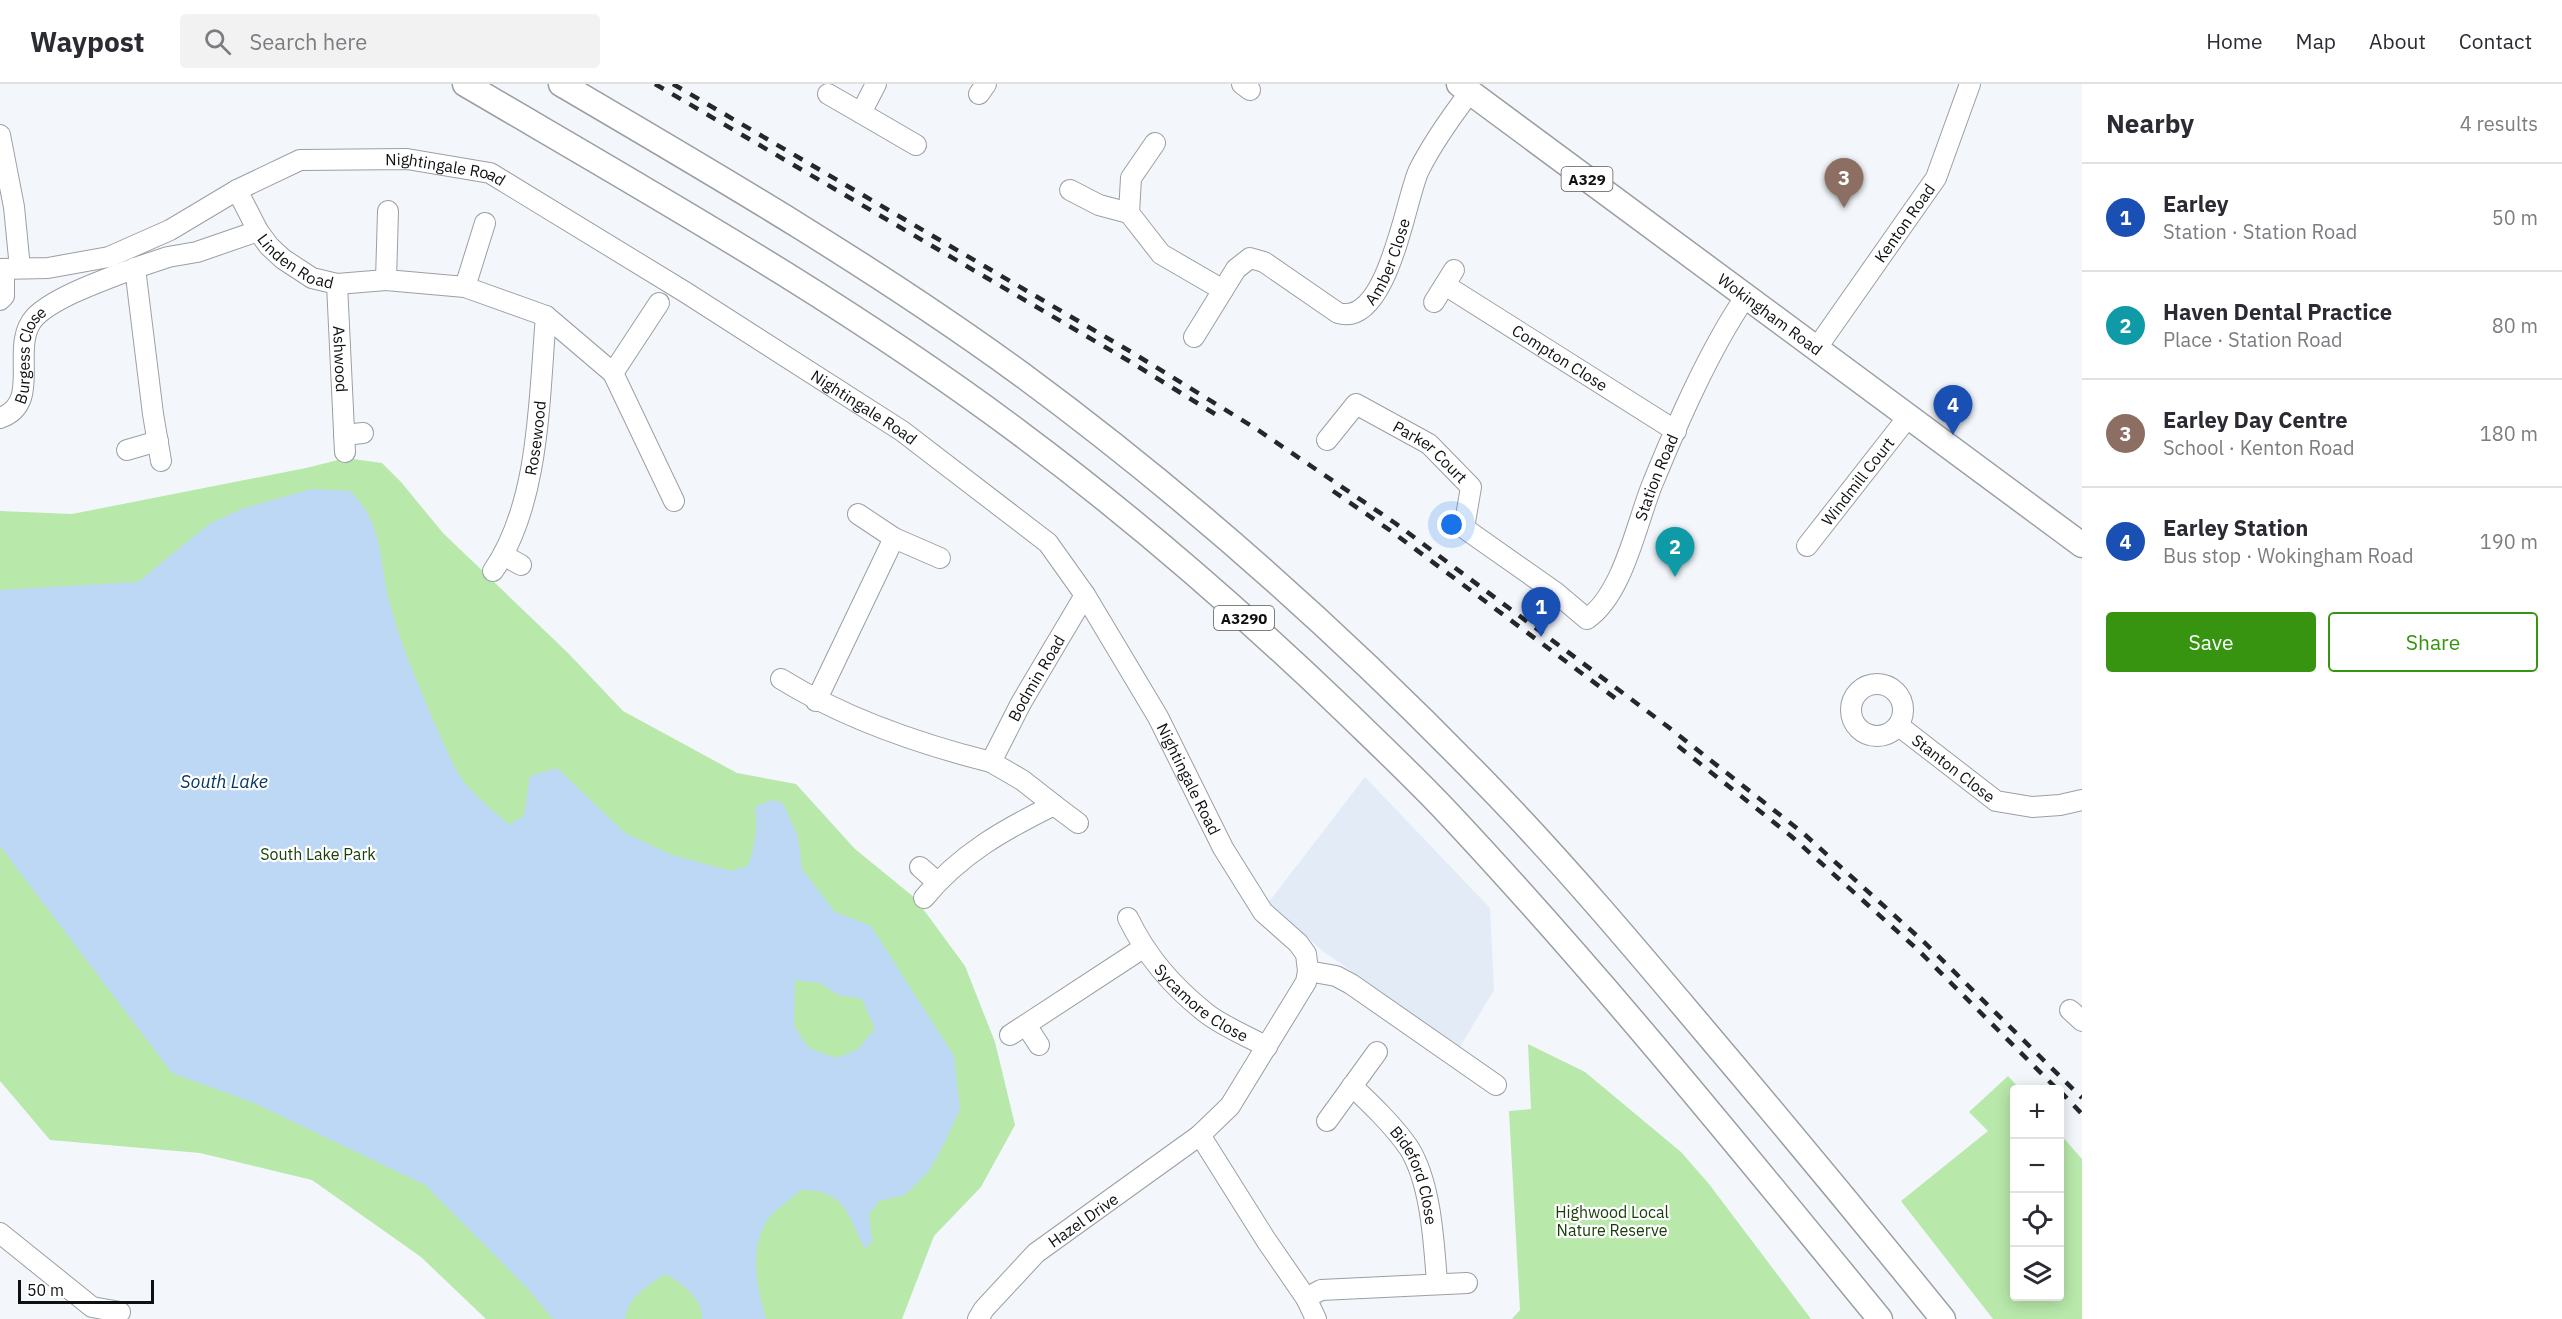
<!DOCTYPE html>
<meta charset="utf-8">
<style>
:root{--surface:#fff;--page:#f2f2f3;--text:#2b2b33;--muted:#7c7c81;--line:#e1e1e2;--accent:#379411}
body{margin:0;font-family:"IBM Plex Sans",sans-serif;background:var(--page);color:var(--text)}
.controls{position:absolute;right:18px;bottom:18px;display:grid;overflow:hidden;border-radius:6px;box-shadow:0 3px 15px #0003}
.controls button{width:54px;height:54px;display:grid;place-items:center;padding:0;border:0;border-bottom:2px solid var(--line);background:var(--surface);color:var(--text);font:30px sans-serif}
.scale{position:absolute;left:18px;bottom:15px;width:136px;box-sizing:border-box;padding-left:6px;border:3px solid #0f1012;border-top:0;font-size:16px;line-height:21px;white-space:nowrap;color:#0f1012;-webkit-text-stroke:4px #fff;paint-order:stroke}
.you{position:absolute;left:1452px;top:441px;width:21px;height:21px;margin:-15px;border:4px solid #fff;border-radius:50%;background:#1a73e8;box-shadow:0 0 0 9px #1a73e833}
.badge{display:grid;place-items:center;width:39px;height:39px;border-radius:50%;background:var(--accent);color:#fff;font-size:20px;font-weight:700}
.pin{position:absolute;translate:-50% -50px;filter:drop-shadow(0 2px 3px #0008)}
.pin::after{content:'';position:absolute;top:32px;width:21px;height:18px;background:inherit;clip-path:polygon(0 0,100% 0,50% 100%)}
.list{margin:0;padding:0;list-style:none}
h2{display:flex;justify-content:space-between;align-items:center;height:78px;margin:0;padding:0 24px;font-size:26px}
h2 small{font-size:20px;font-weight:400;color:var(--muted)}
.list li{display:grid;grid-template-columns:39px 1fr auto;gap:18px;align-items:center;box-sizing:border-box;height:108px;padding:0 24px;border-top:2px solid var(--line)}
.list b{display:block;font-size:22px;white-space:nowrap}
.list p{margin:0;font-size:20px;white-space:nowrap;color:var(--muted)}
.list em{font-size:20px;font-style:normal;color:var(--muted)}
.actions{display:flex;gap:12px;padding:18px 24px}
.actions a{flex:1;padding:14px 0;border:2px solid var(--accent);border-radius:6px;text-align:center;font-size:21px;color:var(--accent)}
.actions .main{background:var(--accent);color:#fff}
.icon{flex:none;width:33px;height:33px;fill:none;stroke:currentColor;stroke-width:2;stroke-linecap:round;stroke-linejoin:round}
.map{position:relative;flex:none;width:2082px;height:1235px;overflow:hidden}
header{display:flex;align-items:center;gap:36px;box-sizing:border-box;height:84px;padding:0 30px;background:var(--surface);border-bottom:2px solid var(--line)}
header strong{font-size:28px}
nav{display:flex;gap:33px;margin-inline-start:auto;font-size:21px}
.search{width:420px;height:54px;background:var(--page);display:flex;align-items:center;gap:15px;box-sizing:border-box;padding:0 21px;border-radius:6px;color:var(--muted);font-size:22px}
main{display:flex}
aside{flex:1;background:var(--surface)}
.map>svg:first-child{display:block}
.built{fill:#e2ebf6}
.green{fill:#b8e8aa}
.water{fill:#bdd8f5;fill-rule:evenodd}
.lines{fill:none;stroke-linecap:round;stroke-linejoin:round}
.minor-casing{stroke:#9b9fa4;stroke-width:22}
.major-casing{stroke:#9b9fa4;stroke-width:27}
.minor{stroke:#fff;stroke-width:20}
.major{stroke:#fff;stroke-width:24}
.rail{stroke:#262729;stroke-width:4.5;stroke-dasharray:10 10;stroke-linecap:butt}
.labels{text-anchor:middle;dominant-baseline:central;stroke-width:4.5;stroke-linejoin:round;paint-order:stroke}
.shield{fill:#fff;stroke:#575859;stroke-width:1.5}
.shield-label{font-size:15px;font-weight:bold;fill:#0f1012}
.street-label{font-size:16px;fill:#0f1012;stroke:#fff}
.park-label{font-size:16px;fill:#19400a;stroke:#fff}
.water-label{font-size:18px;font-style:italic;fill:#053763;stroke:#fff}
</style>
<header>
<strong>Waypost</strong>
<div class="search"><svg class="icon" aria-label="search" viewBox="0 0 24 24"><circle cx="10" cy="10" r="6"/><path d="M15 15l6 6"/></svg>Search here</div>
<nav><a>Home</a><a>Map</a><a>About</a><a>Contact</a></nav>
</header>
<main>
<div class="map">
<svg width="2082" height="1235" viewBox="0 0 2082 1235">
<rect width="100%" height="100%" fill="#f3f7fc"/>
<polygon class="built" points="1365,693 1490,824 1494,906 1460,963 1324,868 1268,819"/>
<g class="green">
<polygon points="346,374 382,379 401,398 443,449 568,569 623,627 737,689 796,700 855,765 915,814 965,882 995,958 1015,1041 981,1103 934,1152 902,1235 486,1235 421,1173 312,1096 200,1069 50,1056 0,997 0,427 72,430 306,384"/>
<polygon points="1528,960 1585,988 1681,1068 1709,1100 1811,1235 1512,1235 1520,1226 1509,1027 1531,1025"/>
<polygon points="2008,992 2020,1005 2014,1006 2014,1212 2060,1212 2060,1050 2082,1075 2082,1235 1993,1235 1901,1117 1988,1047 1969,1028"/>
</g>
<path class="water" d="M312 405 350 407C386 442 378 480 391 524 402 564 419 602 435 640 445 661 453 686 469 704 481 717 496 729 509 741L524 732 530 692 557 684 625 749 672 771 731 787 748 782C755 762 758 745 755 723L772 716 783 719 798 753 802 785 835 828 871 842 954 972 960 1025 945 1058 929 1087 905 1111 879 1117 869 1130 872 1158 865 1165C847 1130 846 1106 801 1106 791 1116 773 1126 766 1138 749 1167 757 1205 766 1235H702C703 1213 682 1201 666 1190 648 1201 628 1213 625 1235H553L527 1204 425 1101 254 1019 172 989 0 762V506L138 498 209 440 244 424ZM795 896 820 899 838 911 862 915 875 945 857 966 836 974 809 964 794 942Z"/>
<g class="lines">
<g class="minor-casing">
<g id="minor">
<polyline points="1242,0 1250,6"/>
<polyline points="828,10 861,29 876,0"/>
<polyline points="979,10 986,0"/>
<polyline points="861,29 916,61"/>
<polyline points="0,51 14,123 20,184"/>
<polyline points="1155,59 1131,94 1129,129 1161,170 1223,206"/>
<path id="s1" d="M237 106 258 147 269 162 283 175 312 194 337 200 386 196 465 203 546 232 613 289 674 417"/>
<polyline points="1070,106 1099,121 1129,129"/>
<path id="s2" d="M0 185 48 184 109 173 170 146 237 106 300 76 407 75 490 89 685 208 902 347 1048 459 1085 511 1158 633 1223 764 1263 828 1298 859 1306 870 1308 887 1306 898 1230 1022 1200 1051 1036 1169 984 1225 978 1235"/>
<polyline points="386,196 388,127"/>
<path id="s3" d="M337 200 345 368"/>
<path id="s4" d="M1445 201 1676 347"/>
<polyline points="465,203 485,139"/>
<polyline points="0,216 4,212 4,185"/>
<polyline points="1434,218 1454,186"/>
<path id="s5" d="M1194 253 1236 185 1250 174 1264 178 1338 229C1388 244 1406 112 1419 86 1433 58 1451 33 1470 8"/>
<path id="s6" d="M1816 265 1936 94 1970 0"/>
<polyline points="613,289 659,219"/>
<path id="s7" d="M0 334C44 319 8 262 35 233 56 212 107 195 135 184"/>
<polyline points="344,351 363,349"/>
<path id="s8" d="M1327 356 1356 320 1429 360 1471 403 1464 444 1555 508 1587 535C1623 510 1636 441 1652 401 1677 340 1709 266 1746 212"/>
<polyline points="127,366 158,357"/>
<polyline points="161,377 153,330 135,184 168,173 197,168 258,147"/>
<polyline points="858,430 894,454"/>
<path id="s9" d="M1807 462 1908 333"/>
<polyline points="503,471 521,481"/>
<path id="s10" d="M493 487C540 419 539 313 546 232"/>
<path id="s11" d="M781 595C844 634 919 660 991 678L1021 619 1085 511"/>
<circle cx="1877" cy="626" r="26"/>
<polyline points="816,617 894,454 940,474"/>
<path id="s12" d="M1899 642 1996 717 2032 723 2060 721 2082 716"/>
<polyline points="1054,721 1078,739"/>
<polyline points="920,783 937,798"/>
<path d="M924 814C960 770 1005 745 1054 721L1022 696 991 678"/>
<path id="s13" d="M1128 834C1147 873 1172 902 1206 929 1224 943 1247 952 1267 963"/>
<polyline points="1308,887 1336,892 1351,900 1496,1001"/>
<polyline points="2070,926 2082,937"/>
<polyline points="1026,941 1039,961"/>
<polyline points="1010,951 1143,864"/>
<path id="s14" d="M1352 1002C1372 1021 1393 1041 1409 1064 1431 1099 1434 1159 1437 1199"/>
<polyline points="1327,1037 1377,968"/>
<polyline points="1200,1051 1266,1156 1306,1214 1316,1235"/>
<polyline points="0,1149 92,1223 120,1228"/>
<polyline points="1306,1214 1321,1206 1467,1199"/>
</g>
</g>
<g class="major-casing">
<g id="major">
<path d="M465 0C654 111 845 218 1021 350 1135 435 1243 529 1346 628 1380 661 1415 694 1447 728 1599 890 1739 1063 1880 1235"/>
<path d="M561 0C718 92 874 183 1021 290 1192 416 1352 560 1499 713 1568 785 1633 862 1697 938 1780 1036 1862 1135 1943 1235"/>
<path id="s15" d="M1459 0 2082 461"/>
</g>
</g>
<use href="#minor" class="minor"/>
<use href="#major" class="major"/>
<g class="rail">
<polyline points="655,0 1129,277 1215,330"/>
<polyline points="673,0 1133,269 1255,344 1395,439 1667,642 1803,749 1925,859 2082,1014"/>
<polyline points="1333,407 1391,447 1623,620"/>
<polyline points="1678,662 1791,752 1917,865 2058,1006"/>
<polyline points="2060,1007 2082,1030"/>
</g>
</g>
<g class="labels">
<g class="shield">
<rect x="1561.5" y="83" width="51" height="24" rx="4.5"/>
<rect x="1214" y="522" width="60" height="24" rx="4.5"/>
</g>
<g class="shield-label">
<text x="1587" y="95">A329</text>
<text x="1244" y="534">A3290</text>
</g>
<g class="street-label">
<text stroke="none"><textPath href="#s2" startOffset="471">Nightingale Road</textPath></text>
<text stroke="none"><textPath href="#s6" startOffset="154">Kenton Road</textPath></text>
<text stroke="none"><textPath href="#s1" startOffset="96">Linden Road</textPath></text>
<text stroke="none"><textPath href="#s5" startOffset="282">Amber Close</textPath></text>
<text stroke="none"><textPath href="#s15" startOffset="387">Wokingham Road</textPath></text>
<text stroke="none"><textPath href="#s7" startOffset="75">Burgess Close</textPath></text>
<text stroke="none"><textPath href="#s4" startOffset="136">Compton Close</textPath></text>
<text stroke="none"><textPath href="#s3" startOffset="75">Ashwood</textPath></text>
<text stroke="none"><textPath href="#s2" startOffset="957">Nightingale Road</textPath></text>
<text stroke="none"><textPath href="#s10" startOffset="141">Rosewood</textPath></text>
<text stroke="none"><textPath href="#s8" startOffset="135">Parker Court</textPath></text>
<text stroke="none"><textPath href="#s8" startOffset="544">Station Road</textPath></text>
<text stroke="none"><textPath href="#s9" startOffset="82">Windmill Court</textPath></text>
<text stroke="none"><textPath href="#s11" startOffset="322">Bodmin Road</textPath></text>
<text stroke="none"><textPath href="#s12" startOffset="69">Stanton Close</textPath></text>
<text stroke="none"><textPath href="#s2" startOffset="1461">Nightingale Road</textPath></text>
<text stroke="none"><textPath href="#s13" startOffset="114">Sycamore Close</textPath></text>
<text stroke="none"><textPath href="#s14" startOffset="112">Bideford Close</textPath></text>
<text transform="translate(1083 1136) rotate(-35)">Hazel Drive</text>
</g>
<g class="park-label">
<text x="318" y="770">South Lake Park</text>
<text x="1612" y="1128">Highwood Local<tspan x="1612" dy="18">Nature Reserve</tspan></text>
</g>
<g class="water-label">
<text x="224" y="697">South Lake</text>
</g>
</g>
</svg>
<div class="controls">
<button>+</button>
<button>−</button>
<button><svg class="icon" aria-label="locate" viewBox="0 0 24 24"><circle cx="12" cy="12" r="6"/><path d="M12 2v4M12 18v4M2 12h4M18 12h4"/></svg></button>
<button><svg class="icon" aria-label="layers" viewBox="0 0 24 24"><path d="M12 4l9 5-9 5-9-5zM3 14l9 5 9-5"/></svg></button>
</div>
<div class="scale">50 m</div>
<div class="you"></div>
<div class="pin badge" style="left:1541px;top:553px;background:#1a4fb4">1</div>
<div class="pin badge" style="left:1675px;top:493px;background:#0f9aa8">2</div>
<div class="pin badge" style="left:1844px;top:124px;background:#8d6e63">3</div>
<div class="pin badge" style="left:1953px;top:351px;background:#1a4fb4">4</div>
</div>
<aside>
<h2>Nearby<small>4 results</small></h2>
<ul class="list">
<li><span class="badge" style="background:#1a4fb4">1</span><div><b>Earley</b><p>Station · Station Road</p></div><em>50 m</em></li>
<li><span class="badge" style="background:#0f9aa8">2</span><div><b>Haven Dental Practice</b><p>Place · Station Road</p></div><em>80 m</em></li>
<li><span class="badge" style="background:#8d6e63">3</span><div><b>Earley Day Centre</b><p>School · Kenton Road</p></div><em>180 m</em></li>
<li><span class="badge" style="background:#1a4fb4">4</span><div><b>Earley Station</b><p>Bus stop · Wokingham Road</p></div><em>190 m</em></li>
</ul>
<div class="actions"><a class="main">Save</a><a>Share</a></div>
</aside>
</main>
